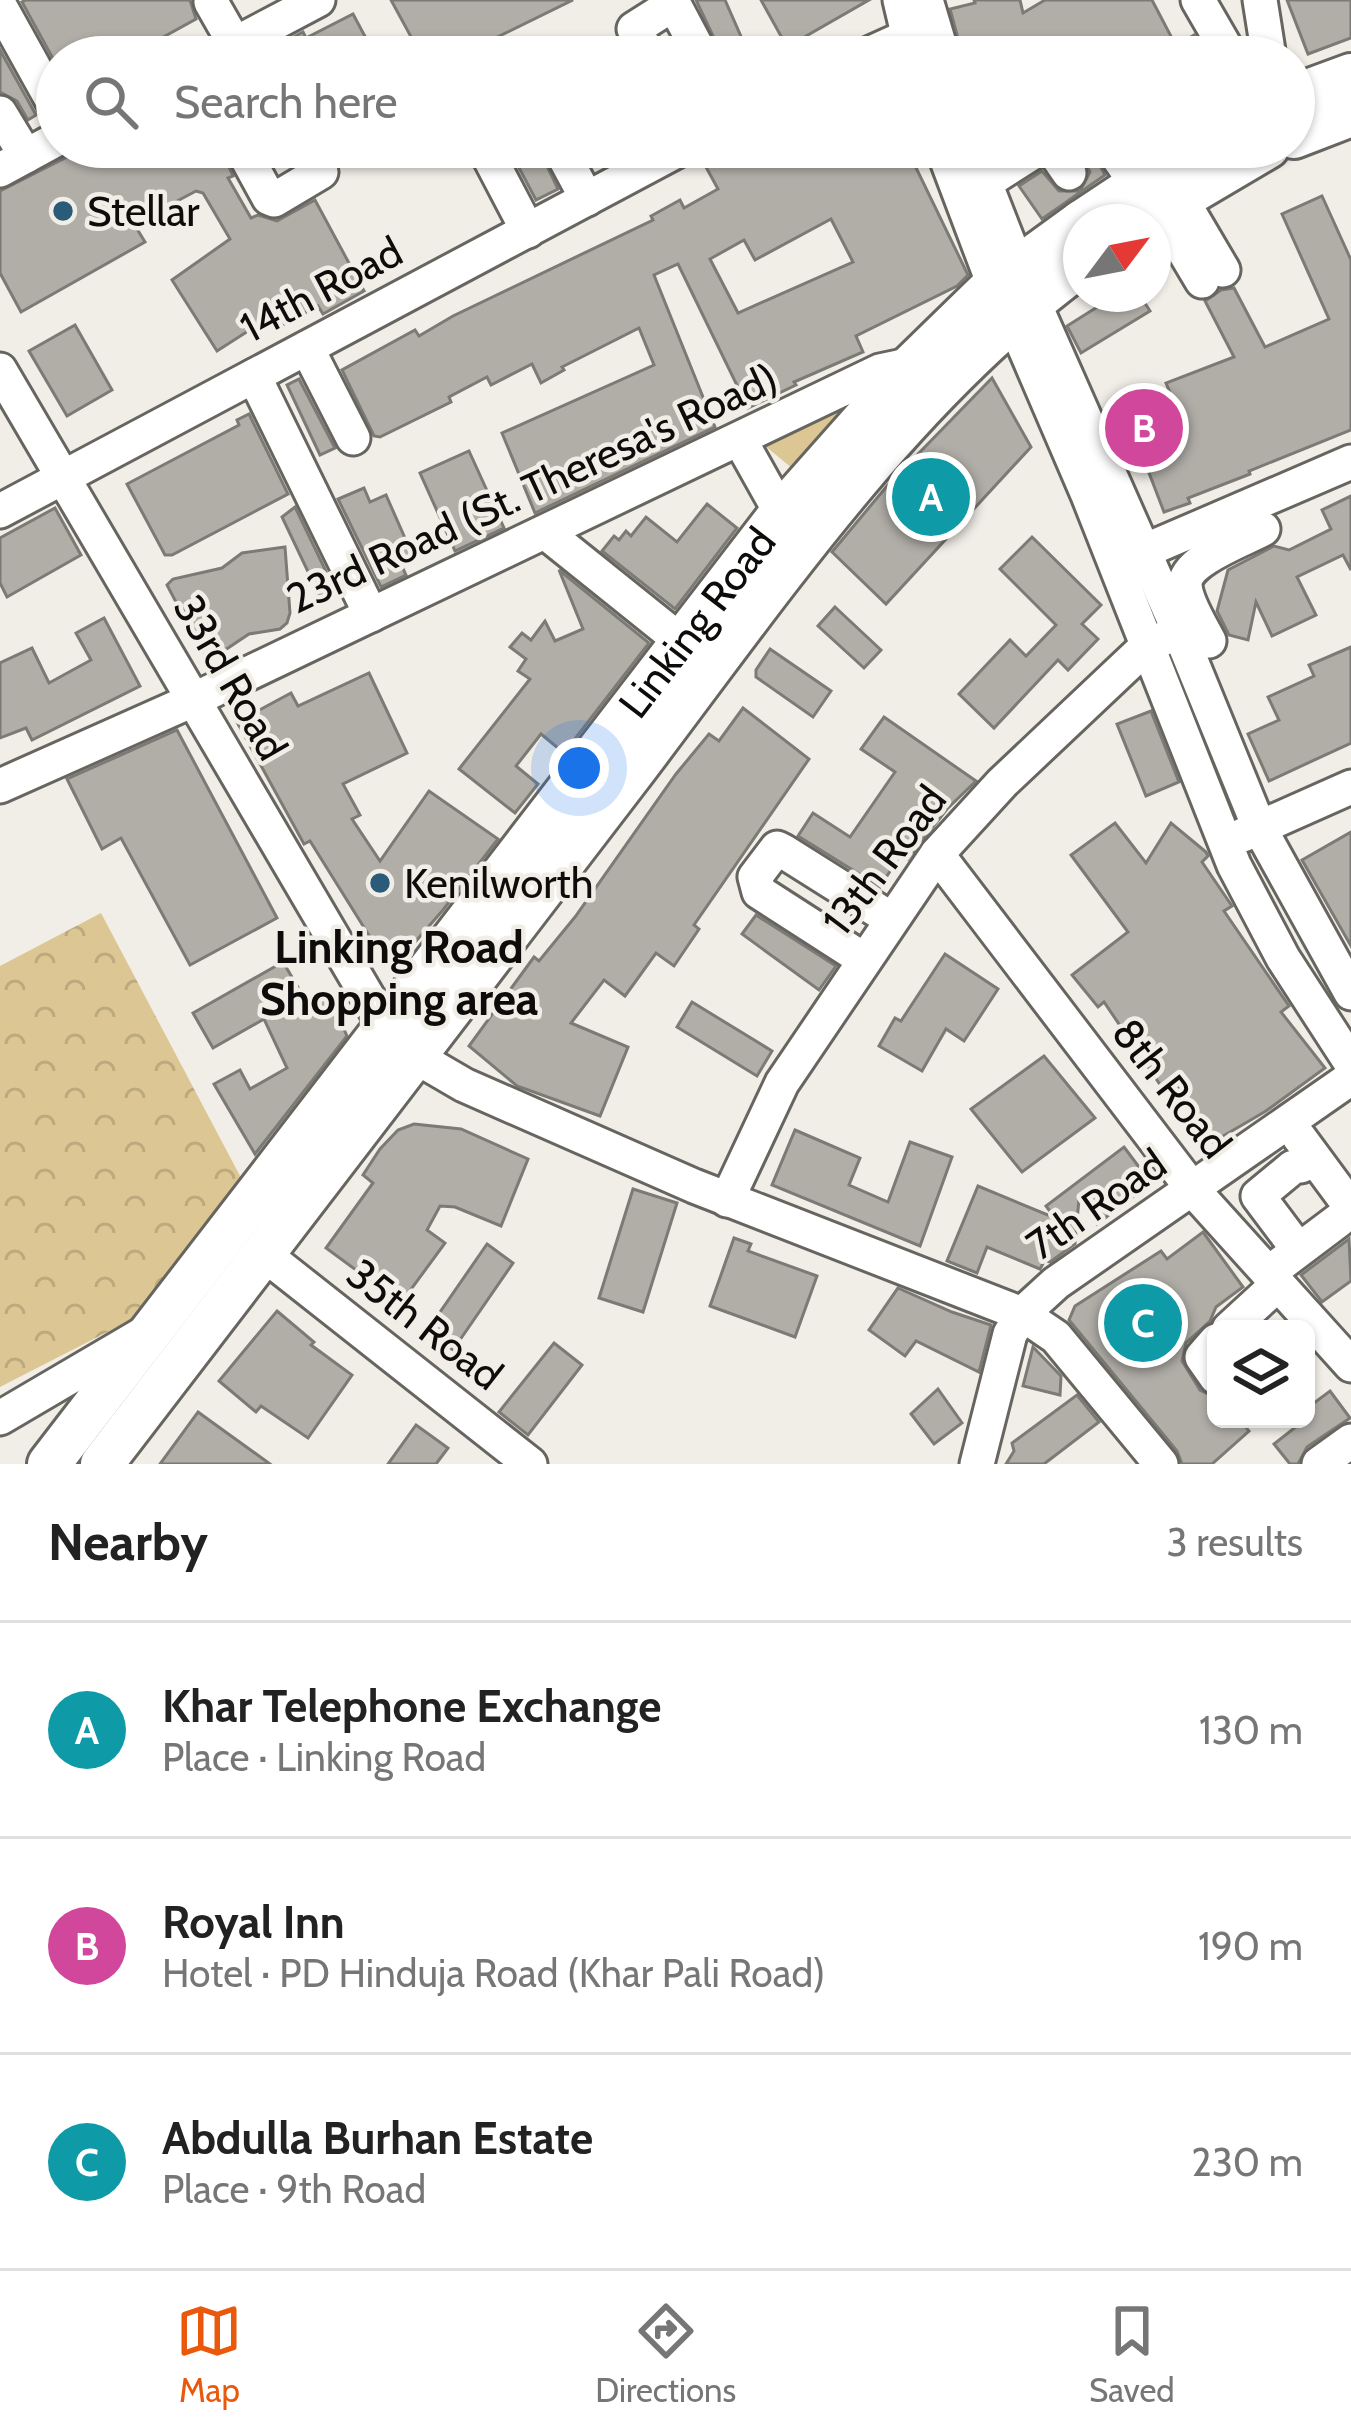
<!DOCTYPE html>
<meta charset="utf-8">
<style>
:root{--surface:#fff;--page:#f6f6f6;--text:#222;--muted:#767676;--line:#e0e0e0;--accent:#ea580c}
body{margin:0;font-family:Cabin,sans-serif;background:var(--page);color:var(--text)}
.controls{position:absolute;right:36px;bottom:36px;display:grid;overflow:hidden;border-radius:18px;box-shadow:0 3px 9px #0004}
.controls button{width:108px;height:108px;display:grid;place-items:center;padding:0;border:0;border-bottom:3px solid var(--line);background:var(--surface);color:var(--text);font:60px sans-serif}
.compass{position:absolute;left:1063px;top:204px;width:108px;height:108px;border-radius:50%;background:var(--surface);box-shadow:0 3px 9px #0004;rotate:58deg}
.you{position:absolute;left:579px;top:768px;width:42px;height:42px;margin:-30px;border:9px solid #fff;border-radius:50%;background:#1a73e8;box-shadow:0 0 0 18px #1a73e833}
.badge{display:grid;place-items:center;width:78px;height:78px;border-radius:50%;background:var(--accent);color:#fff;font-size:39px;font-weight:700}
.pin{position:absolute;translate:-50% -50%;border:6px solid #fff;box-shadow:0 3px 12px #0006}
.list{margin:0;padding:0;list-style:none}
h2{display:flex;justify-content:space-between;align-items:center;height:156px;margin:0;padding:0 48px;font-size:51px}
h2 small{font-size:39px;font-weight:400;color:var(--muted)}
.list li{display:grid;grid-template-columns:78px 1fr auto;gap:36px;align-items:center;box-sizing:border-box;height:216px;padding:0 48px;border-top:3px solid var(--line)}
.list b{display:block;font-size:45px;white-space:nowrap}
.list p{margin:0;font-size:39px;white-space:nowrap;color:var(--muted)}
.list em{font-size:39px;font-style:normal;color:var(--muted)}
.icon{flex:none;width:66px;height:66px;fill:none;stroke:currentColor;stroke-width:2;stroke-linecap:round;stroke-linejoin:round}
.map{position:relative;flex:none;width:1351px;height:1464px;overflow:hidden}
.search{position:absolute;background:var(--surface);box-shadow:0 3px 9px #0004;left:36px;right:36px;top:36px;height:132px;display:flex;align-items:center;gap:30px;box-sizing:border-box;padding:0 42px;border-radius:66px;color:var(--muted);font-size:45px}
.sheet{height:804px;background:var(--surface)}
nav{display:flex;justify-content:space-around;align-items:center;box-sizing:border-box;height:168px;border-top:3px solid var(--line);background:var(--surface);font-size:33px;color:var(--muted)}
nav a{display:grid;justify-items:center;gap:6px}
nav .on{color:var(--accent)}
.map>svg:first-child{display:block}
.grass{fill:#dcc794}
.park{fill:url(#park-crowns)}
.building{fill:#b1aea8;stroke:#7c7a74;stroke-width:3;fill-rule:evenodd}
.lines{fill:none;stroke-linecap:round;stroke-linejoin:round}
.minor-casing{stroke:#67655f;stroke-width:39}
.major-casing{stroke:#67655f;stroke-width:48}
.minor{stroke:#fff;stroke-width:33}
.major{stroke:#fff;stroke-width:42}
.poi-dot{fill:#2a5b79;stroke:#f1eee8;stroke-width:4.5}
.labels{text-anchor:middle;dominant-baseline:central;stroke-width:9;stroke-linejoin:round;paint-order:stroke}
.poi-label{font-size:42px;fill:#0d0c0a;stroke:#f1eee8;text-anchor:start}
.street-label{font-size:42px;fill:#0d0c0a;stroke:#f1eee8}
.neighbourhood-label{font-size:45px;font-weight:bold;fill:#0d0c0a;stroke:#f1eee8}
</style>
<div class="map">
<svg width="1351" height="1464" viewBox="0 0 1351 1464">
<defs>
<pattern id="park-crowns" width="20" height="18" patternUnits="userSpaceOnUse" patternTransform="scale(3)"><rect width="20" height="18" fill="#dcc794"/><path d="M2 6a3 3 0 1 1 6 0M12 15a3 3 0 1 1 6 0" fill="none" stroke="#bcaa7e"/></pattern>
</defs>
<rect width="100%" height="100%" fill="#f1eee8"/>
<polygon class="grass" points="856,395 793,469 764,445"/>
<polygon class="park" points="101,913 248,1191 160,1305 0,1387 0,966"/>
<g class="building">
<polygon points="26,0 190,0 196,19 127,57 57,57 57,66 22,2"/>
<polygon points="391,0 573,0 471,50 475,57 422,57"/>
<polygon points="696,0 725,0 750,57 723,57"/>
<polygon points="761,0 869,0 787,47"/>
<polygon points="974,0 1020,0 1023,13 1045,0 1152,0 1176,46 1194,35 1207,57 963,57 950,9 975,3"/>
<polygon points="1287,0 1351,0 1351,38 1308,54"/>
<polygon points="353,14 376,57 255,57 303,32 306,38"/>
<polygon points="0,50 36,115 28,120 17,101 0,92"/>
<polygon points="76,147 220,147 233,176 228,178 251,218 258,215 277,221 315,200 364,291 323,314 318,306 277,328 270,317 217,351 172,280 230,239 203,193 196,191 134,224 145,242 21,312 0,273 0,191 67,157"/>
<polygon points="508,147 538,147 558,189 536,200"/>
<path d="M744 147H906L968 275 957 286 856 336 863 352 794 382 796 385 748 408 678 264 654 275 715 427 535 513 502 433 654 365 639 328 562 367 564 370 541 383 532 364 491 385 487 377 449 397 451 402 380 437 374 436 342 370 415 330 419 336 453 316 653 220 651 216 680 200 684 208 718 189 706 167ZM831 219 853 262 738 313 710 259 744 240 755 260Z"/>
<polygon points="1077,147 1090,147 1105,175 1042,219 1019,186 1042,171 1059,191 1080,191 1090,172"/>
<polygon points="1322,196 1351,260 1351,430 1249,471 1250,474 1188,498 1190,503 1164,512 1141,452 1132,455 1117,414 1171,395 1166,383 1234,357 1205,301 1221,290 1234,288 1265,347 1329,319 1282,214"/>
<polygon points="1118,294 1139,294 1150,311 1081,353 1067,326"/>
<polygon points="75,325 112,390 67,416 29,351"/>
<polygon points="992,378 1031,447 886,604 832,552 887,486"/>
<polygon points="299,379 335,448 320,455 287,385"/>
<polygon points="249,414 288,494 172,555 165,555 127,484 239,425 237,420"/>
<polygon points="469,451 504,528 455,551 420,473"/>
<polygon points="364,488 370,502 386,495 412,554 399,560 406,575 381,587 338,499"/>
<polygon points="1351,496 1351,570 1343,555 1297,577 1316,615 1272,636 1256,602 1248,640 1229,635 1217,611 1228,570 1274,546 1289,550 1331,529 1322,510"/>
<polygon points="707,504 737,528 675,609 602,551 614,536 619,540 626,531 631,536 646,517 677,542"/>
<polygon points="295,507 335,590 320,597 282,517"/>
<polygon points="55,508 81,555 7,597 0,583 0,538"/>
<polygon points="1032,537 1101,605 1082,624 1098,639 1068,670 1058,660 994,728 959,694 1010,640 1026,656 1056,625 1000,569"/>
<polygon points="285,547 290,613 287,623 280,629 249,634 219,654 210,656 200,650 189,617 177,604 167,585 173,579 222,568 242,553"/>
<polygon points="559,570 649,643 564,753 541,734 516,766 538,784 515,813 459,769 530,679 518,671 526,659 510,647 522,633 531,640 545,621 555,641 583,629"/>
<polygon points="835,607 881,650 864,668 818,626"/>
<polygon points="104,618 140,686 32,740 26,728 0,738 0,663 32,648 49,683 91,660 76,633"/>
<polygon points="1351,647 1351,743 1269,781 1248,734 1279,720 1268,697 1314,676 1309,665"/>
<polygon points="770,649 831,691 813,717 756,677 756,670"/>
<polygon points="369,673 407,753 343,784 360,815 352,819 380,861 429,791 498,839 443,910 409,949 401,953 381,947 370,937 310,841 304,844 237,722 291,693 298,706"/>
<polygon points="743,708 809,759 694,925 699,929 674,966 656,953 625,996 604,980 571,1023 628,1047 600,1116 517,1086 469,1046 534,957 539,961 575,917 676,774 709,734 719,741"/>
<polygon points="1151,711 1179,782 1146,796 1117,724"/>
<polygon points="884,717 976,781 947,809 908,859 901,854 880,887 798,836 813,813 850,837 895,772 861,749"/>
<polygon points="177,730 277,918 190,965 121,838 102,849 67,779"/>
<polygon points="1115,823 1146,863 1171,823 1206,852 1208,856 1202,862 1232,906 1224,911 1289,1006 1281,1012 1325,1068 1266,1111 1213,1142 1175,1081 1163,1089 1104,1002 1098,1007 1072,975 1128,932 1071,855"/>
<polygon points="1351,832 1351,946 1302,860"/>
<polygon points="756,915 836,966 819,990 742,934"/>
<polygon points="945,954 998,989 964,1041 946,1029 922,1071 879,1046 895,1018 901,1021"/>
<polygon points="283,962 308,1004 326,990 347,1036 255,1154 214,1084 240,1070 250,1089 287,1068 264,1019 213,1048 193,1013"/>
<polygon points="692,1002 772,1051 757,1076 677,1027"/>
<polygon points="1044,1056 1095,1118 1022,1172 971,1109"/>
<polygon points="414,1124 461,1129 528,1159 501,1226 455,1207 440,1206 427,1230 445,1243 401,1303 326,1248 373,1183 363,1175 380,1149 398,1130"/>
<polygon points="795,1130 860,1158 849,1185 888,1202 910,1142 952,1157 920,1246 772,1185"/>
<polygon points="1124,1147 1151,1183 1097,1224 1079,1199 1075,1244 1050,1262 1045,1260 1040,1269 987,1247 977,1273 947,1261 978,1186 1055,1218 1046,1206"/>
<polygon points="633,1189 677,1203 643,1312 599,1298"/>
<polygon points="1203,1232 1243,1287 1216,1307 1210,1321 1186,1343 1182,1361 1200,1390 1216,1398 1216,1419 1239,1419 1249,1431 1212,1464 1182,1464 1177,1451 1069,1320 1075,1306 1161,1251 1167,1259"/>
<polygon points="734,1238 751,1244 748,1251 817,1276 795,1337 710,1306"/>
<polygon points="1349,1239 1351,1281 1322,1302 1301,1275"/>
<polygon points="487,1244 513,1263 453,1350 427,1331"/>
<polygon points="898,1288 952,1312 991,1325 979,1372 916,1341 905,1356 869,1330"/>
<polygon points="277,1311 314,1342 311,1345 352,1375 308,1438 261,1406 256,1412 219,1381"/>
<polygon points="554,1343 582,1365 528,1435 499,1412"/>
<polygon points="1033,1347 1061,1376 1060,1395 1023,1386"/>
<polygon points="938,1389 962,1423 934,1444 911,1414"/>
<polygon points="1330,1391 1350,1418 1307,1447 1298,1464 1290,1464 1274,1444 1306,1419 1306,1409"/>
<polygon points="1077,1395 1099,1422 1044,1464 1006,1464 1014,1451 1012,1443"/>
<polygon points="198,1412 227,1433 270,1464 160,1464"/>
<polygon points="416,1425 448,1448 436,1464 388,1464"/>
</g>
<g class="lines">
<g class="minor-casing">
<g id="minor">
<polyline points="900,0 913,55"/>
<polyline points="926,0 943,57"/>
<polyline points="1198,0 1231,57"/>
<polyline points="1260,0 1269,57"/>
<polyline points="211,2 235,44"/>
<polyline points="1,8 57,109"/>
<polyline points="210,57 318,0"/>
<polyline points="650,57 634,29 670,6 676,8 702,57"/>
<polyline points="862,57 933,25"/>
<polyline points="0,113 26,156"/>
<polyline points="241,147 269,198 274,200 321,172 308,147"/>
<polyline points="484,147 528,231"/>
<polyline points="559,147 587,199"/>
<polyline points="942,147 994,285 1012,318 1088,495 1234,865 1283,958 1351,1063"/>
<polyline points="971,147 1018,267 1179,631 1259,827 1351,993"/>
<polyline points="1051,147 1069,173"/>
<polyline points="1111,147 1136,183"/>
<polyline points="0,170 57,139"/>
<polyline points="966,195 1041,147"/>
<polyline points="1180,197 1223,270"/>
<polyline points="1159,209 1202,281"/>
<polyline points="307,348 353,438"/>
<polyline points="0,370 386,1028"/>
<polyline points="254,376 371,615"/>
<polyline points="740,440 781,513"/>
<polyline points="0,511 684,147"/>
<polyline points="545,532 682,642"/>
<polyline points="1128,558 1351,462"/>
<path d="M1209 641C1201 625 1186 603 1185 585 1185 560 1243 540 1263 529"/>
<polyline points="0,786 193,700 880,371 913,364"/>
<polyline points="1243,835 1351,787"/>
<polyline points="937,854 1194,1191 1351,1365"/>
<polyline points="863,959 759,892 755,877 777,848 783,851 891,919"/>
<polyline points="416,1057 464,1085 694,1186 1022,1314 1056,1337 1161,1464"/>
<polyline points="1299,1137 1344,1198"/>
<polyline points="727,1200 782,1083 937,854 1002,783 1147,646 1167,637"/>
<polyline points="1291,1240 1258,1196 1293,1167 1301,1166"/>
<polyline points="265,1255 530,1464"/>
<polyline points="1278,1266 1339,1220"/>
<polyline points="1229,1329 1278,1284"/>
<polyline points="1216,1341 1202,1357 1216,1377"/>
<polyline points="0,1418 143,1334"/>
<polyline points="977,1464 1010,1334 1022,1314 1056,1283 1351,1078"/>
<polyline points="1319,1464 1351,1441"/>
</g>
</g>
<g class="major-casing">
<g id="major">
<polyline points="1294,96 1351,75"/>
<polyline points="1294,137 1351,115"/>
<polyline points="1081,222 1194,147"/>
<polyline points="1141,222 1268,147"/>
<path id="s1" d="M49 1464 781 513 913 364 994 285 1081 222"/>
<path d="M102 1464C280 1235 456 1004 632 773 765 598 902 395 1081 265"/>
</g>
</g>
<use href="#minor" class="minor"/>
<use href="#major" class="major"/>
</g>
<g class="poi-dot">
<circle cx="63" cy="211" r="12"/>
<circle cx="380" cy="883" r="12"/>
</g>
<g class="labels">
<g class="poi-label">
<text x="87" y="211">Stellar</text>
<text x="404" y="883">Kenilworth</text>
</g>
<g class="street-label">
<text transform="translate(321 289) rotate(-28)">14th Road</text>
<text transform="translate(532 488) rotate(-25)">23rd Road (St. Theresa's Road)</text>
<text stroke="none"><textPath href="#s1" startOffset="1062">Linking Road</textPath></text>
<text transform="translate(231 677) rotate(60)">33rd Road</text>
<text transform="translate(884 860) rotate(-53)">13th Road</text>
<text transform="translate(1172 1088) rotate(52)">8th Road</text>
<text transform="translate(1096 1204) rotate(-35)">7th Road</text>
<text transform="translate(425 1324) rotate(38)">35th Road</text>
</g>
<g class="neighbourhood-label">
<text x="399" y="947">Linking Road<tspan x="399" dy="52">Shopping area</tspan></text>
</g>
</g>
</svg>
<div class="controls">
<button><svg class="icon" aria-label="layers" viewBox="0 0 24 24"><path d="M12 4l9 5-9 5-9-5zM3 14l9 5 9-5"/></svg></button>
</div>
<svg class="compass" viewBox="-18 -18 36 36"><path d="M0-13l5 13h-10z" fill="#e53935"/><path d="M0 13l5-13h-10z" fill="#767676"/></svg>
<div class="you"></div>
<div class="pin badge" style="left:931px;top:497px;background:#0f9aa8">A</div>
<div class="pin badge" style="left:1144px;top:428px;background:#d1479c">B</div>
<div class="pin badge" style="left:1143px;top:1323px;background:#0f9aa8">C</div>
<div class="search"><svg class="icon" aria-label="search" viewBox="0 0 24 24"><circle cx="10" cy="10" r="6"/><path d="M15 15l6 6"/></svg>Search here</div>
</div>
<section class="sheet">
<h2>Nearby<small>3 results</small></h2>
<ul class="list">
<li><span class="badge" style="background:#0f9aa8">A</span><div><b>Khar Telephone Exchange</b><p>Place · Linking Road</p></div><em>130 m</em></li>
<li><span class="badge" style="background:#d1479c">B</span><div><b>Royal Inn</b><p>Hotel · PD Hinduja Road (Khar Pali Road)</p></div><em>190 m</em></li>
<li><span class="badge" style="background:#0f9aa8">C</span><div><b>Abdulla Burhan Estate</b><p>Place · 9th Road</p></div><em>230 m</em></li>
</ul>
</section>
<nav>
<a class="on"><svg class="icon" aria-label="map" viewBox="0 0 24 24"><path d="M3 6l6-2 6 2 6-2v14l-6 2-6-2-6 2zM9 4v14M15 6v14"/></svg>Map</a>
<a><svg class="icon" aria-label="directions" viewBox="0 0 24 24"><path d="M12 3l9 9-9 9-9-9zM9 14v-3h6M13 9l2 2-2 2"/></svg>Directions</a>
<a><svg class="icon" aria-label="saved" viewBox="0 0 24 24"><path d="M7 4h10v16l-5-4-5 4z"/></svg>Saved</a>
</nav>
